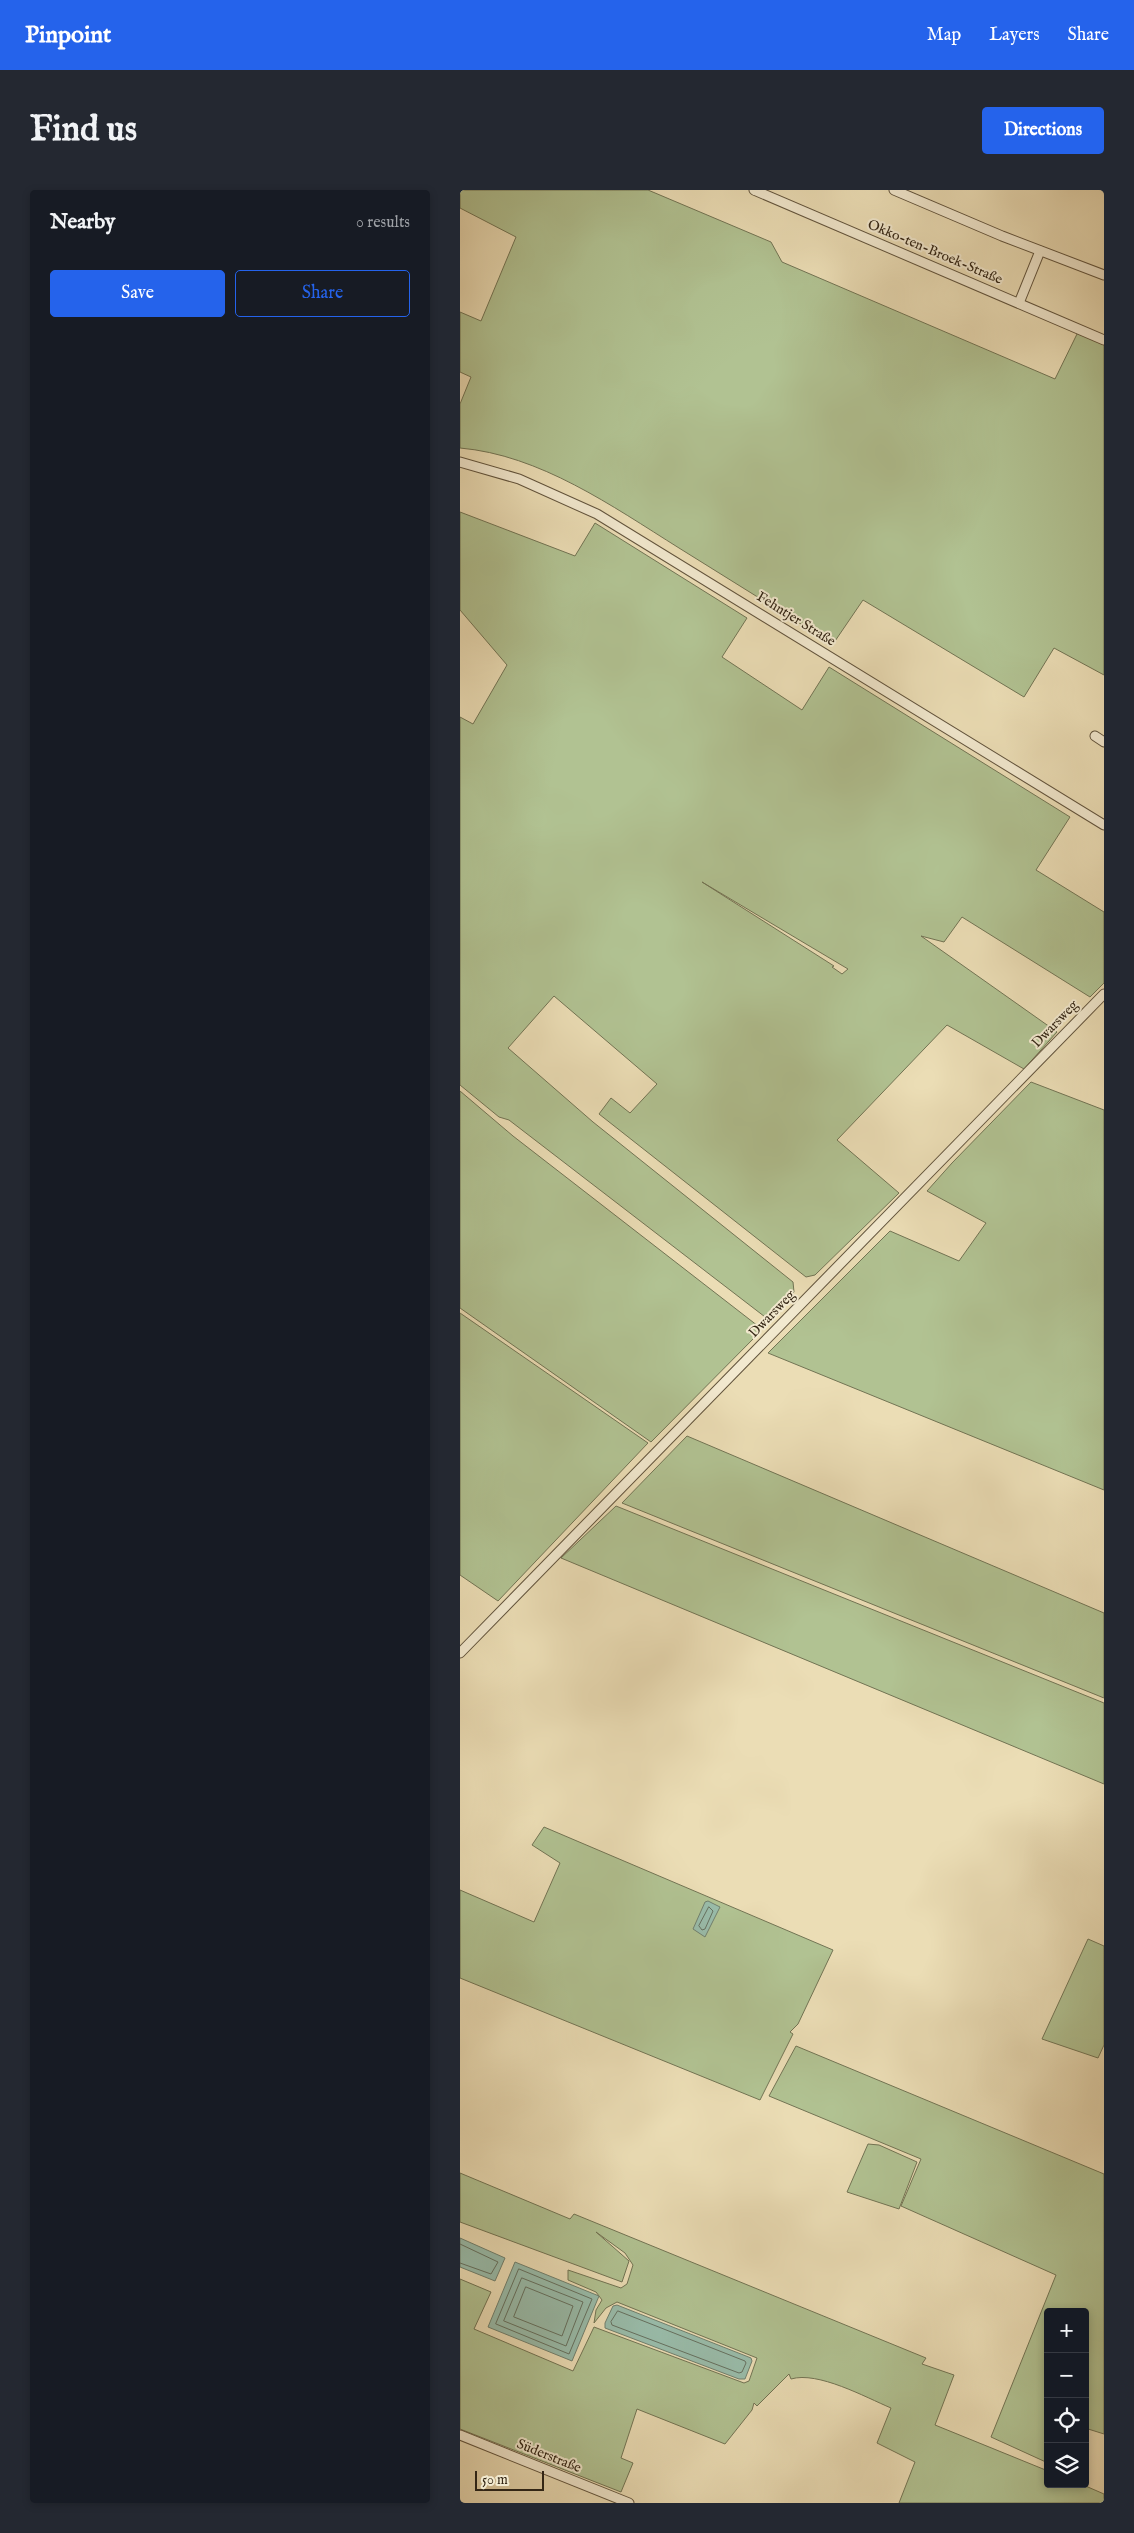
<!DOCTYPE html>
<meta charset="utf-8">
<style>
:root{--surface:#171b24;--page:#242831;--text:#f1f3f6;--muted:#9ea1a6;--line:#363941;--accent:#2563eb}
body{margin:0;font-family:"IM FELL English",serif;background:var(--page);color:var(--text)}
.controls{position:absolute;right:15px;bottom:15px;display:grid;overflow:hidden;border-radius:5px;box-shadow:0 2px 8px #0003}
.controls button{width:45px;height:45px;display:grid;place-items:center;padding:0;border:0;border-bottom:1px solid var(--line);background:var(--surface);color:var(--text);font:25px sans-serif}
.scale{position:absolute;left:15px;bottom:12px;width:69px;box-sizing:border-box;padding-left:5px;border:2px solid #342615;border-top:0;font-size:14px;line-height:18px;white-space:nowrap;color:#342615;-webkit-text-stroke:4px #f2e9cf;paint-order:stroke}
.list{margin:0;padding:0;list-style:none}
h2{display:flex;justify-content:space-between;align-items:center;height:65px;margin:0;padding:0 20px;font-size:21px}
h2 small{font-size:16px;font-weight:400;color:var(--muted)}
.actions{display:flex;gap:10px;padding:15px 20px}
.actions a{flex:1;padding:11px 0;border:1px solid var(--accent);border-radius:5px;text-align:center;font-size:18px;color:var(--accent)}
.actions .main{background:var(--accent);color:#fff}
.icon{flex:none;width:28px;height:28px;fill:none;stroke:currentColor;stroke-width:2;stroke-linecap:round;stroke-linejoin:round}
.map{position:relative;flex:none;width:644px;height:2313px;overflow:hidden;border-radius:5px}
header{display:flex;align-items:center;gap:30px;box-sizing:border-box;height:70px;padding:0 25px;background:var(--accent);color:#fff}
header strong{font-size:24px}
nav{display:flex;gap:28px;margin-inline-start:auto;font-size:18px}
.intro{display:flex;align-items:center;justify-content:space-between;box-sizing:border-box;height:120px;padding:0 30px}
h1{margin:0;font-size:35px}
.button{padding:12px 22px;border-radius:5px;background:var(--accent);color:#fff;font-size:18px;font-weight:700}
main{display:flex;gap:30px;padding:0 30px}
aside{flex:1;background:var(--surface);border-radius:5px;box-shadow:0 2px 8px #0003}
.map>svg:first-child{display:block}
.green{fill:#b1c292;stroke:#727454;fill-rule:evenodd}
.water{fill:#99bcaa;stroke:#71806e}
.lines{fill:none;stroke-linecap:round;stroke-linejoin:round}
.shore{stroke:#667160;stroke-width:1}
.minor-casing{stroke:#62543d;stroke-width:11}
.minor{stroke:#f2e9cf;stroke-width:9}
.labels{text-anchor:middle;dominant-baseline:central;stroke-width:4;stroke-linejoin:round;paint-order:stroke}
.street-label{font-size:14px;fill:#342615;stroke:#f2e9cf}
</style>
<header>
<strong>Pinpoint</strong>
<nav><a>Map</a><a>Layers</a><a>Share</a></nav>
</header>
<div class="intro"><h1>Find us</h1><a class="button">Directions</a></div>
<main>
<aside>
<h2>Nearby<small>0 results</small></h2>
<ul class="list">
</ul>
<div class="actions"><a class="main">Save</a><a>Share</a></div>
</aside>
<div class="map">
<svg width="644" height="2313" viewBox="0 0 644 2313">
<rect width="100%" height="100%" fill="#ebddb5"/>
<filter id="stains"><feTurbulence type="fractalNoise" baseFrequency=".004" numOctaves="4"/><feColorMatrix values="0 0 0 0 .2 0 0 0 0 .09 0 0 0 0 .02 0 0 0 .5 -.17"/></filter>
<radialGradient id="worn" r=".72"><stop offset=".6" stop-color="#630" stop-opacity="0"/><stop offset="1" stop-color="#630" stop-opacity=".3"/></radialGradient>
<g class="green">
<path d="M0 0H188L311 52 322 72 595 189 618 142 644 154V485L594 458 564 507 403 410 373 454C322 422 270 390 219 358 152 316 80 265 0 258V214L11 187 0 182V122L21 131 56 47 0 18Z"/>
<path d="M0 322 115 366 135 333 287 428 262 467 342 520 369 477 610 627 576 680 644 722V793L630 807 502 727 484 752 461 746 597 842 564 879 487 835 377 950 439 1003 355 1085 346 1087 139 924 151 908 170 923 197 894 94 806 48 858 133 932 333 1092 334 1102 309 1130 49 930 39 927 0 895V527L13 534 47 475 0 420ZM242 692 388 779 382 784 372 777 374 776Z"/>
<polygon points="571,892 644,920 644,1300 308,1163 430,1041 499,1071 526,1033 467,1001 492,973"/>
<polygon points="0,901 53,946 298,1136 297,1145 191,1252 0,1118"/>
<polygon points="0,1123 188,1253 38,1411 0,1385"/>
<polygon points="227,1246 644,1423 644,1508 162,1313"/>
<polygon points="156,1316 644,1513 644,1594 101,1368"/>
<polygon points="84,1637 373,1760 338,1834 330,1842 333,1844 300,1910 0,1788 0,1700 74,1732 100,1673 72,1655"/>
<polygon points="628,1749 644,1756 644,1855 638,1868 582,1849"/>
<polygon points="336,1856 644,1984 644,2244 625,2238 625,2122 588,2122 588,2273 531,2247 596,2085 441,2016 461,1969 309,1906"/>
<polygon points="408,1954 419,1955 457,1972 439,2019 387,2002"/>
<path d="M0 1983 110 2029 114 2024 466 2168 462 2174 494 2185 475 2235 588 2281V2294H621L644 2304V2313H439L455 2272 417 2253 431 2218C405 2207 358 2181 331 2189L329 2184 297 2216 294 2213 292 2220 265 2254 177 2219 161 2268 173 2273 161 2302 0 2239V2089L31 2102 14 2139 113 2181 134 2137 284 2193 289 2191 297 2168 157 2112 146 2118 134 2133 136 2120 142 2110 136 2102 108 2090V2080L161 2098 167 2094 173 2075 165 2063 136 2042 169 2071 162 2092 0 2032Z"/>
</g>
<g class="water">
<polygon points="248,1711 260,1717 245,1747 233,1739 245,1712"/>
<polygon points="0,2048 45,2068 35,2091 0,2077"/>
<polygon points="55,2072 139,2106 112,2171 28,2137"/>
<polygon points="157,2115 291,2168 292,2171 285,2189 279,2189 145,2138 145,2133 153,2116"/>
</g>
<g class="lines">
<g class="shore">
<polygon points="249,1717 253,1721 245,1739 242,1740 239,1736"/>
<polyline points="0,2054 38,2072 31,2084 0,2073"/>
<polygon points="59,2079 132,2109 109,2164 36,2134"/>
<polygon points="62,2088 123,2112 106,2156 44,2131"/>
<polygon points="66,2097 113,2116 102,2146 54,2127"/>
<polygon points="158,2121 285,2171 286,2173 282,2182 279,2183 152,2135 151,2132"/>
</g>
<g class="minor-casing">
<g id="minor">
<polyline points="294,0 644,150"/>
<polyline points="434,0 542,46 644,85"/>
<polyline points="559,113 580,61"/>
<polyline points="0,272 59,289 137,324 644,635"/>
<polyline points="635,546 644,552"/>
<polyline points="0,1463 644,804"/>
<polyline points="0,2245 169,2313"/>
</g>
</g>
<use href="#minor" class="minor"/>
</g>
<g class="labels">
<g class="street-label">
<text transform="translate(475 62) rotate(23)">Okko-ten-Broek-Straße</text>
<text transform="translate(336 429) rotate(32)">Fehntjer Straße</text>
<text transform="translate(595 834) rotate(-46)">Dwarsweg</text>
<text transform="translate(312 1124) rotate(-46)">Dwarsweg</text>
<text transform="translate(89 2266) rotate(22)">Süderstraße</text>
</g>
</g>
<rect width="100%" height="100%" filter="url(#stains)"/>
<rect width="100%" height="100%" fill="url(#worn)"/>
</svg>
<div class="controls">
<button>+</button>
<button>−</button>
<button><svg class="icon" aria-label="locate" viewBox="0 0 24 24"><circle cx="12" cy="12" r="6"/><path d="M12 2v4M12 18v4M2 12h4M18 12h4"/></svg></button>
<button><svg class="icon" aria-label="layers" viewBox="0 0 24 24"><path d="M12 4l9 5-9 5-9-5zM3 14l9 5 9-5"/></svg></button>
</div>
<div class="scale">50 m</div>
</div>
</main>
